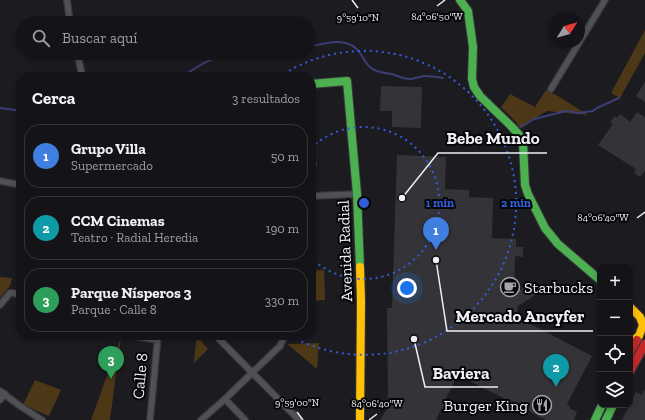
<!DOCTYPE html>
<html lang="es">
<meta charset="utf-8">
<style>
:root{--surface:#141418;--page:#212125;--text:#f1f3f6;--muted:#9d9ea2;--line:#333337;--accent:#a4a5aa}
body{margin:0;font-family:"Zilla Slab",serif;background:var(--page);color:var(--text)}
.controls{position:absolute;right:12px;bottom:12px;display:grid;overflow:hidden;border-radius:8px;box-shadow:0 2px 6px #0003}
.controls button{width:36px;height:36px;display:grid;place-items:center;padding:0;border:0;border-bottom:1px solid var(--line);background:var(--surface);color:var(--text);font:20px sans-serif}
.compass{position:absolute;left:549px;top:12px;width:36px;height:36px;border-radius:50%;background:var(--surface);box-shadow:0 2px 6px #0003;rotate:53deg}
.you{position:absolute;left:407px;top:288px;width:14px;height:14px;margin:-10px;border:3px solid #fff;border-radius:50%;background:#1a73e8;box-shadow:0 0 0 6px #1a73e833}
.badge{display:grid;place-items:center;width:26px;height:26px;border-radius:50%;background:var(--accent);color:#fff;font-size:13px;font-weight:700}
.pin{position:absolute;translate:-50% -33px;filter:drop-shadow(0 1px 2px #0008)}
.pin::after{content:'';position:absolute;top:21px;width:14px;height:12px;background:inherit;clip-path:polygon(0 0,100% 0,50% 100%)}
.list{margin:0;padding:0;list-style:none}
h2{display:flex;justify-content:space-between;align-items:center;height:52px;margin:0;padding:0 16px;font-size:17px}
h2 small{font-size:13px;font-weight:400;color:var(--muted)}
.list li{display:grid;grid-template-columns:26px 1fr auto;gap:12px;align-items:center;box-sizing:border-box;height:64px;margin:0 8px 8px;padding:0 8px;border:1px solid var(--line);border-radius:16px}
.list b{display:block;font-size:15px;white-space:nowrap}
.list p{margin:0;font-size:13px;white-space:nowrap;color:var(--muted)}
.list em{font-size:13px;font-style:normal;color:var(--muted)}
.icon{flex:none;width:22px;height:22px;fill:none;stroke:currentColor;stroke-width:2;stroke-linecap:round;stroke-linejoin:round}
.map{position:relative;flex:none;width:645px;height:420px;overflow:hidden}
.search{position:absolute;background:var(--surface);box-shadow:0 2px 6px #0003;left:16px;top:16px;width:300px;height:44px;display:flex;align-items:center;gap:10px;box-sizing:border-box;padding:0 14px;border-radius:22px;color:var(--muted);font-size:15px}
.panel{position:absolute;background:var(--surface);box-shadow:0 2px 6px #0003;left:16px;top:72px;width:300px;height:268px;border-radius:16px}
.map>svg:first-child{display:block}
.green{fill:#4c3817}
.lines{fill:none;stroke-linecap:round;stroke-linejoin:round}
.stream{stroke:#3c3e75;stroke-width:2}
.building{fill:#343438}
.street-casing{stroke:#38383c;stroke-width:8}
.fast-casing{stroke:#38383c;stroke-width:10}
.slow-casing{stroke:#38383c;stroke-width:10}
.jam-casing{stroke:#38383c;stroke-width:10}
.street{stroke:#505154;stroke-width:5.5}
.fast{stroke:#4caf50;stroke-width:8}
.slow{stroke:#ffc107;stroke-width:8}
.jam{stroke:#c62828;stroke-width:8}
.ticks{fill:none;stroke:#eeeff4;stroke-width:1.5}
.ring{fill:none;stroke:#325edb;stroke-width:2;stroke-dasharray:2 4}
.labels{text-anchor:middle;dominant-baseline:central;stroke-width:4;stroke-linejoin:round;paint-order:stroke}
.street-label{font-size:16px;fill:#eeeff4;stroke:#060608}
.poi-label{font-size:16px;fill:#eeeff4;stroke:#060608;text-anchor:start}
.ticks-label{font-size:10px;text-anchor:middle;fill:#eeeff4;stroke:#060608;stroke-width:4;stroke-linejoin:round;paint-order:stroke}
.centre{fill:#325edb;stroke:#060608;stroke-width:2}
.ring-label{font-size:12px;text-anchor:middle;font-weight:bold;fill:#325edb;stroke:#060608;stroke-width:4;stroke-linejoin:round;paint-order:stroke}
.leader{fill:none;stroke:#eeeff4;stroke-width:1.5}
.callout-dot{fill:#eeeff4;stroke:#060608;stroke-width:1.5}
.callout-label{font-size:17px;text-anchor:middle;font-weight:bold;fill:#eeeff4;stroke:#060608;stroke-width:4;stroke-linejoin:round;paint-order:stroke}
</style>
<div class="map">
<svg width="645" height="420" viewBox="0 0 645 420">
<rect width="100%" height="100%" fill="#1b1b20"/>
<g class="green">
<polygon points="645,30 645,53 620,98 611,93"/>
<polygon points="546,90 558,96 588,115 547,111 519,128 516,122 501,107 510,94 535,107"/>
<polygon points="314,134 317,166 311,166 311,136"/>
<polygon points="324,270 325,300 313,301 312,271"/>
<polygon points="0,277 12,278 10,286 0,298"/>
<polygon points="121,337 110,420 91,420"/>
<polygon points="199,339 208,349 194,363 196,341"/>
<polygon points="319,343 317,369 287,344"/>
<polygon points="35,380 61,390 49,416 23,405"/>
</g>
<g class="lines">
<g class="stream">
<path d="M309 46C322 45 336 39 349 44 364 50 363 67 377 71 382 73 387 73 392 74 398 76 403 79 410 79 415 79 420 76 425 76 431 76 437 77 443 78"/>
<polyline points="181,77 202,64 225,53"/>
<polyline points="0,108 15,110 21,109"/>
<polyline points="521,127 534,119 566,111 578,113 593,111 597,108 619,98"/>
</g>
</g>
<g class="building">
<polygon points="645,82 645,102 636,96"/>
<polygon points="381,86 422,87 421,128 392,127 392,111 380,111"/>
<polygon points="637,112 645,117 645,171 640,177 634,173 636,169 598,145 613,124 610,122 615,116 617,118 620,114 630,122"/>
<polygon points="397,155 446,157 445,189 469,190 469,197 493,198 492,236 491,238 516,239 516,247 523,247 523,257 515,256 514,294 533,281 540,292 518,306 517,317 592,356 567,404 570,406 569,408 577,412 574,420 546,420 458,375 444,402 454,407 451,414 441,409 436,420 380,420 388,407 387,308 392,308"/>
<polygon points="645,389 645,420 622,420 636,392 641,395"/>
</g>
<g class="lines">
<g class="street-casing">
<g id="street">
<polyline points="67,0 70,23"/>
<polyline points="77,53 82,74"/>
<polyline points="551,89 605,0"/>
<polyline points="0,181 21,185"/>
<polyline points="311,196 357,194"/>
<polyline points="0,305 10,293 13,293 21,295"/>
<polyline points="127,335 157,340"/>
<polyline points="215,335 299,420"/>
<polyline points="0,391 20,406 42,420"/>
<polyline points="225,399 245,420"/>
<polyline points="0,400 5,394"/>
<polyline points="150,420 158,335"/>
<polyline points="201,420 225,399 280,346 285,335"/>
</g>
</g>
<g class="fast-casing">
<g id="fast">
<polyline points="460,0 468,11 473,47 472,79 474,87 480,96 511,126 520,136 523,142 525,185 528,194 545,228 558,244 600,280"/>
<polyline points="311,84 347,81 357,194 360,267"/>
<polyline points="595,420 602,405"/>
<polyline points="606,420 613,405"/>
</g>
</g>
<g class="slow-casing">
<g id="slow">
<polyline points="360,267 361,301 360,420"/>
<polyline points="630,307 640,317 643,325 639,336 630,343"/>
</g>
</g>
<g class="jam-casing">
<g id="jam">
<polyline points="630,352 637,340"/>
<polyline points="630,371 645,344"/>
</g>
</g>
<use href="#street" class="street"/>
<use href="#fast" class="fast"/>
<use href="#slow" class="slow"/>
<use href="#jam" class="jam"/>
</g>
<path class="ticks" d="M352 0 358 8M437 6 445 0M637 218 645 212M297 412 303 420M369 420 377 414"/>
<g class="ring">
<path d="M311 148A76 76 0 1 1 311 258"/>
<path d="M279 77A152 152 0 1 1 289 335"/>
</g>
<defs>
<g id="cafe-ring" transform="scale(1)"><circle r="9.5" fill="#060608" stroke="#a4a5aa" stroke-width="1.5"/><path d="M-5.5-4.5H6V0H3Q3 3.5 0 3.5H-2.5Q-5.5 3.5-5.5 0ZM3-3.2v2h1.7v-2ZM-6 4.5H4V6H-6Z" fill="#a4a5aa"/></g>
<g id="restaurant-ring" transform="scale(1)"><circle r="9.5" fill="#060608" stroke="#a4a5aa" stroke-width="1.5"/><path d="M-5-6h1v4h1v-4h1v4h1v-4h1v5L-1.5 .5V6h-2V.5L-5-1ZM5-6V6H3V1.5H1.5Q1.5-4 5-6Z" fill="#a4a5aa"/></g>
</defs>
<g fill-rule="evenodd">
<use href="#cafe-ring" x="510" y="287"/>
<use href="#restaurant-ring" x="542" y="405"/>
</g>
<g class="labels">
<g class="street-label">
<text transform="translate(345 251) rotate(-92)">Avenida Radial</text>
<text transform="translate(140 376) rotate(-85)">Calle 8</text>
</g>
<g class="poi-label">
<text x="524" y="287">Starbucks</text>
<text x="528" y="405" text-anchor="end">Burger King</text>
</g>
</g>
<g class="ticks-label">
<text x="437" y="20">84°06'50"W</text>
<text x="358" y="21">9°59'10"N</text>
<text x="603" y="221">84°06'40"W</text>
<text x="297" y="406">9°59'00"N</text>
<text x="377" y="407">84°06'40"W</text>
</g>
<circle cx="364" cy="203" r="6" class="centre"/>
<g class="ring-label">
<text x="440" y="207">1 min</text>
<text x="516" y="207">2 min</text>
</g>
<path class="leader" d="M402 198L438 153H547M436 260L447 331H593M414 339L425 387H498"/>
<g class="callout-dot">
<circle cx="402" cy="198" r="4"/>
<circle cx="436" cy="260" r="4"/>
<circle cx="414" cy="339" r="4"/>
</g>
<g class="callout-label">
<text x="493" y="144">Bebe Mundo</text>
<text x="520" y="322">Mercado Ancyfer</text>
<text x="461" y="379">Baviera</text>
</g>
</svg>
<div class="controls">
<button>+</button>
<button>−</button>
<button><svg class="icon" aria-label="locate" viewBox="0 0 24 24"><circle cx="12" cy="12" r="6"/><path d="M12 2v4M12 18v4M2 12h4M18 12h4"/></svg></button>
<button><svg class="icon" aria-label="layers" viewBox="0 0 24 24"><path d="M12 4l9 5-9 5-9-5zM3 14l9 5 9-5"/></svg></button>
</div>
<svg class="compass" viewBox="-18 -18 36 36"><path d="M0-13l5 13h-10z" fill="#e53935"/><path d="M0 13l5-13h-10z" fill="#9d9ea2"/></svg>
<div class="you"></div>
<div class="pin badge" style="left:436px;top:250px;background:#3f7fe0">1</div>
<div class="pin badge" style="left:556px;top:387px;background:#0f9aa8">2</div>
<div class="pin badge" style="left:111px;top:379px;background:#2e9e5b">3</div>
<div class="search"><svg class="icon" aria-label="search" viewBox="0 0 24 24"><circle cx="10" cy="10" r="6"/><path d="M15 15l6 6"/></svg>Buscar aquí</div>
<section class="panel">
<h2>Cerca<small>3 resultados</small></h2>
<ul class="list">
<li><span class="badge" style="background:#3f7fe0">1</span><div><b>Grupo Villa</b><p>Supermercado</p></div><em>50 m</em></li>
<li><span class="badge" style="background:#0f9aa8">2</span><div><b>CCM Cinemas</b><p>Teatro · Radial Heredia</p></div><em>190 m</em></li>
<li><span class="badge" style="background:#2e9e5b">3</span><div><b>Parque Nísperos 3</b><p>Parque · Calle 8</p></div><em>330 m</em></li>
</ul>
</section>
</div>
